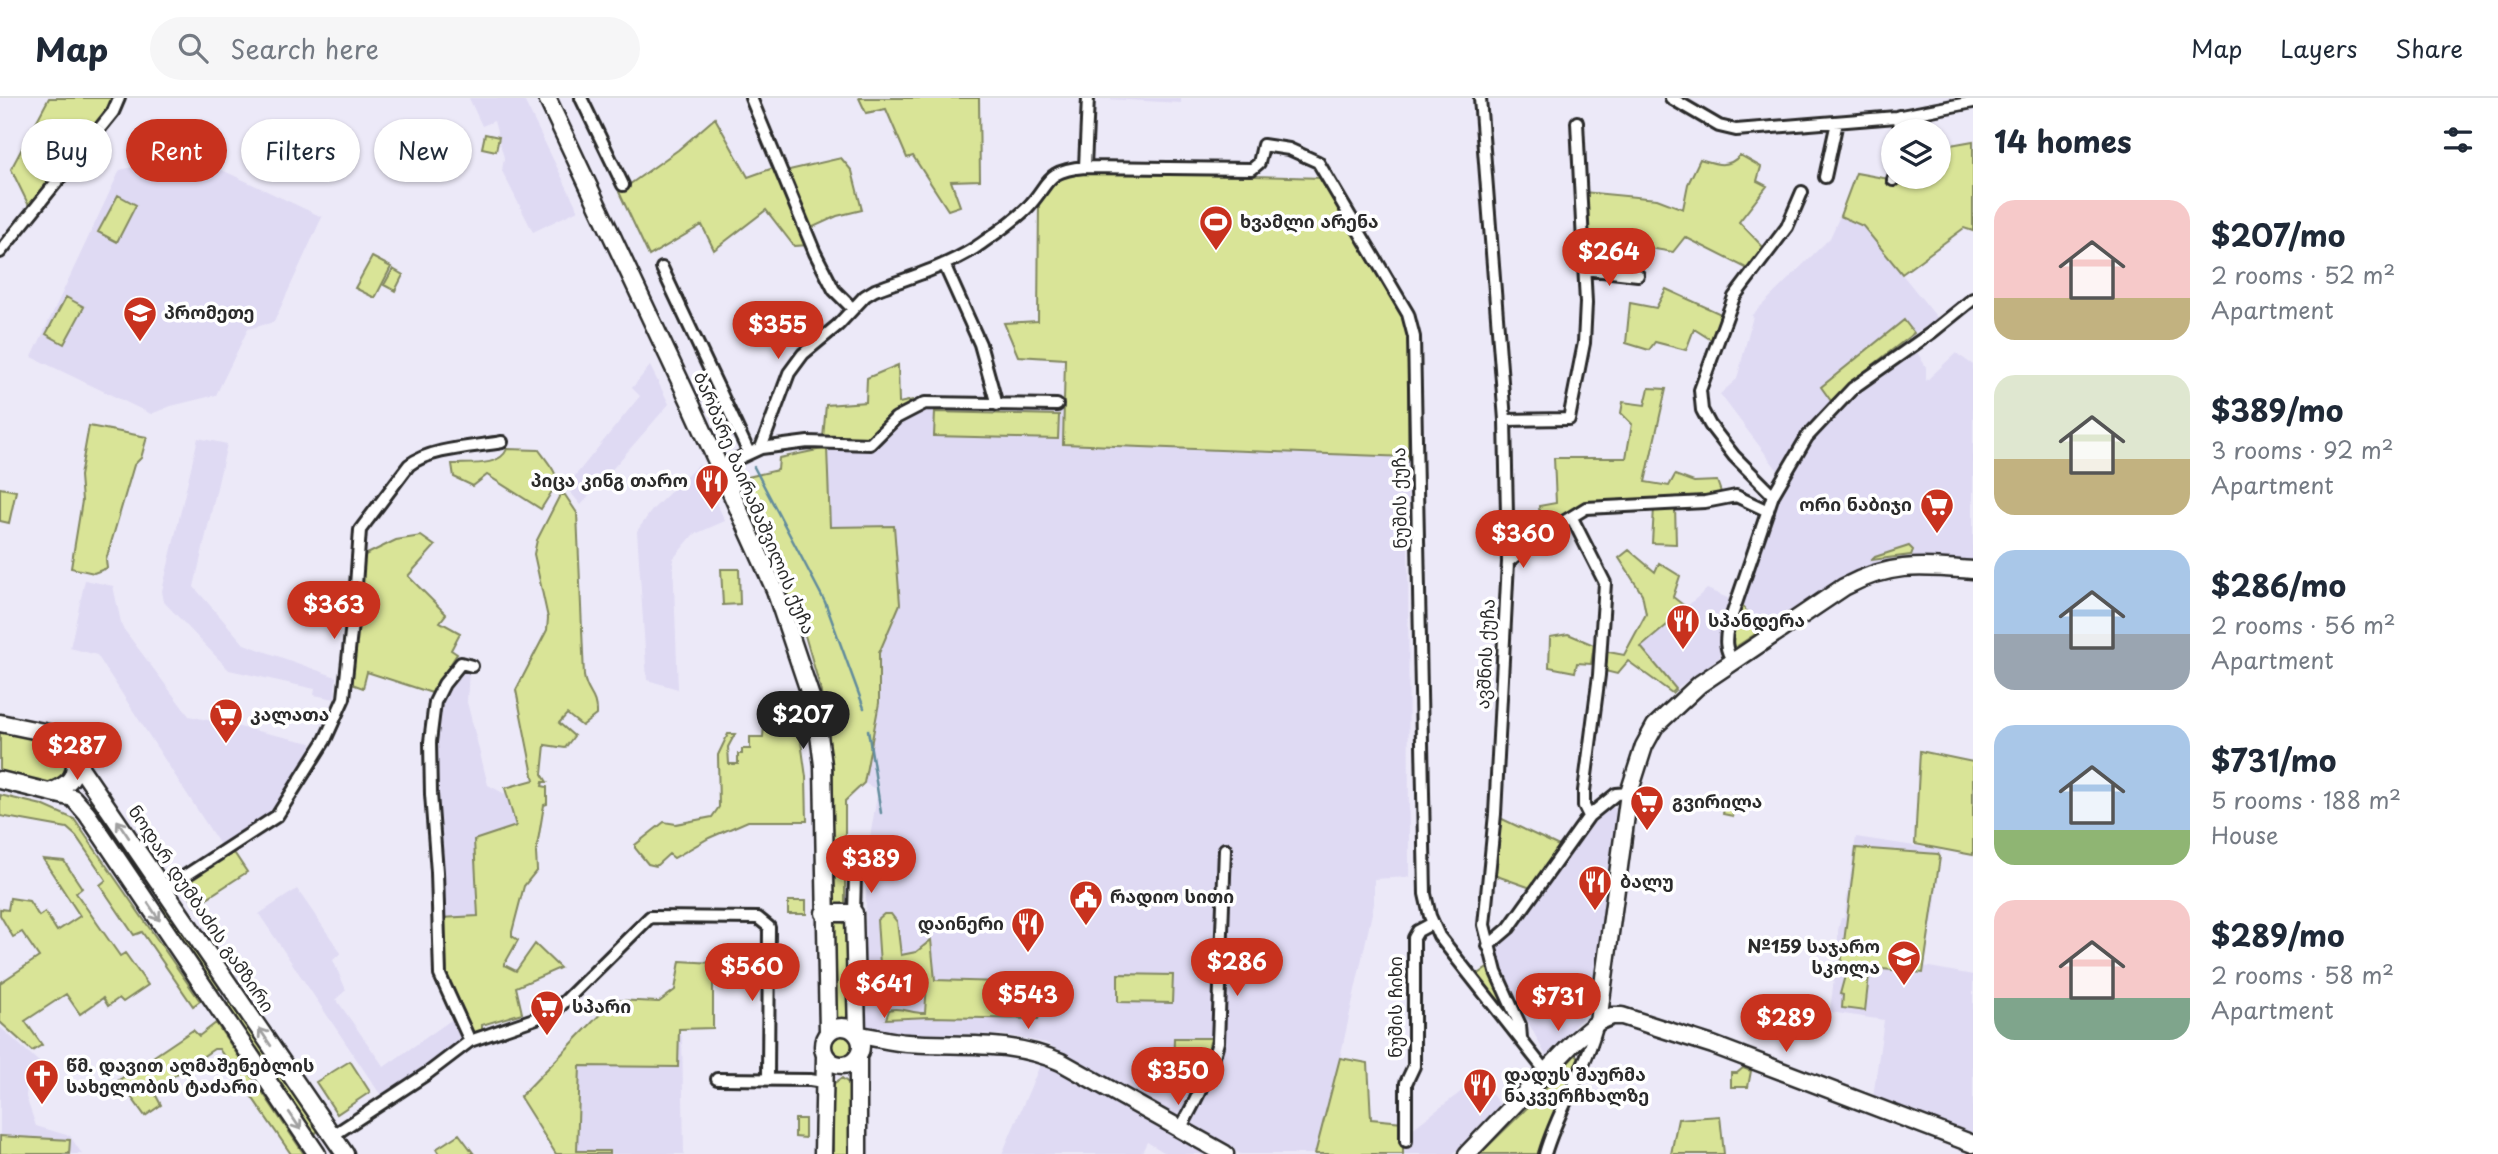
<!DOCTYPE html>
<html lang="en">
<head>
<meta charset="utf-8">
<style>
	:root { --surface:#fff; --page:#f6f6f7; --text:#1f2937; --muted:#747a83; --line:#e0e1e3; --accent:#c8321e }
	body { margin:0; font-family:"Playpen Sans","Noto Sans Georgian",sans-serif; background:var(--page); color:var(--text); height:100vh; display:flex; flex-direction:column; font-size:26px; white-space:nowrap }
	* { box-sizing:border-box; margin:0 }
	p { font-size:23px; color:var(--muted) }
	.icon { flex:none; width:38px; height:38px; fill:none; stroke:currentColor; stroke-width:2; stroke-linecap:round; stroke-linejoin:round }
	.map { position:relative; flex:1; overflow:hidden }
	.side { display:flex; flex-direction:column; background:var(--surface); width:525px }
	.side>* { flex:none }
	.banner { position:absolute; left:21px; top:21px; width:665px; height:63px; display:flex; gap:14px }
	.tools { position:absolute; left:1881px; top:21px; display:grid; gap:14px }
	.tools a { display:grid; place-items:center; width:70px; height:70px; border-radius:50%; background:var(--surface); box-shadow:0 2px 5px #0004; font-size:35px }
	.price { position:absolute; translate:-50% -60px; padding:0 16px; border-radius:24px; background:var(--accent); color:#fff; font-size:23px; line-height:46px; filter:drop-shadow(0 2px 4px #0008) }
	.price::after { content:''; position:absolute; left:50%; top:42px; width:21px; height:16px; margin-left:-10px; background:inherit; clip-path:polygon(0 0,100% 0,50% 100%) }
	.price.on { background:#222; color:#fff }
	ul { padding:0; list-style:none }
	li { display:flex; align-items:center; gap:21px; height:175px; padding:0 21px }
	li span { display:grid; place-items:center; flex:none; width:196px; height:140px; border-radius:21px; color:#555 }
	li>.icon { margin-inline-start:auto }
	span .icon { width:84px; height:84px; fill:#fffc; stroke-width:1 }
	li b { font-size:30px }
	h2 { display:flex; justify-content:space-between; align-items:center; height:84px; padding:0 21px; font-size:30px }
	.pill { padding:0 24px; border-radius:32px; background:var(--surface); box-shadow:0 2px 5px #0004; font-size:24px; line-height:63px }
	.pill.on { background:var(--accent); color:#fff }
	header { display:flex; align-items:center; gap:42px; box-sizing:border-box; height:98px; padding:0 35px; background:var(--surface); border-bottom:2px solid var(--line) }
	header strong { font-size:33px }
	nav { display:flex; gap:38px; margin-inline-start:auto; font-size:24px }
	.search { width:490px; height:63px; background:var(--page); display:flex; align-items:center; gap:18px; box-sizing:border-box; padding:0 24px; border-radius:38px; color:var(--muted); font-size:26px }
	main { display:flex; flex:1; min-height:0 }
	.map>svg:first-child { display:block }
	.built { fill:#dfdaf3 }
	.green { fill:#d9e497; stroke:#828861; stroke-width:2 }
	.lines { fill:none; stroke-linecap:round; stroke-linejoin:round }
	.stream { stroke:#628c9c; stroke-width:2.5 }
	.street-casing { stroke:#2b2b2b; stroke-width:16 }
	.secondary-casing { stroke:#2b2b2b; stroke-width:21 }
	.street { stroke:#fff; stroke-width:10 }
	.secondary { stroke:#fff; stroke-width:16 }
	.oneway { stroke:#a0a0a0 }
	.labels { text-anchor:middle; stroke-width:7; stroke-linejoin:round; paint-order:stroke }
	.poi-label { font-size:18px; font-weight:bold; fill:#2b2b2b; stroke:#fff; text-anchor:start }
	.street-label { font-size:18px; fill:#2b2b2b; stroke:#fff }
</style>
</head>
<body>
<header>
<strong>Map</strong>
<div class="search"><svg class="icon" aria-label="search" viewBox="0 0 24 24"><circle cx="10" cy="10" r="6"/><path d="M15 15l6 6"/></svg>Search here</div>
<nav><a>Map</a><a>Layers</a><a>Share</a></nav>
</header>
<main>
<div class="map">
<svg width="1973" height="1056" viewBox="0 0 1973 1056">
	<rect width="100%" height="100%" fill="#ece9f8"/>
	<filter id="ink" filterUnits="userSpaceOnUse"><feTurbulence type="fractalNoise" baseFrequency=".0143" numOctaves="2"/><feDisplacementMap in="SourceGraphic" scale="14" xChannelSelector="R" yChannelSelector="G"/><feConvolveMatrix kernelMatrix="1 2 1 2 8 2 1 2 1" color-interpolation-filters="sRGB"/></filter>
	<g filter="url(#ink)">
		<path class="built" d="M469 0H523L578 112 533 134 502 73 504 60 494 23 482 28Z
			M1090 0H1181V5Z
			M188 56 322 119 274 224 248 231 216 297 171 308 151 316 32 259 120 72Z
			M1840 118 1863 128 1939 222 1914 235 1904 222 1821 290 1831 303 1799 340 1779 374 1720 296 1737 281 1753 218H1751L1830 140Z
			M1914 249 1926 269V283L1956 255 1973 267V464L1924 459 1870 468 1761 535 1742 507 1780 400 1797 366 1815 339 1844 307 1867 283Z
			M650 268 669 306 581 407 566 389 640 298 632 290Z
			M921 309 1065 312 1064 346 1408 359 1409 779 1374 781V806L1340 960 1315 1056H1240L1046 945 1005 937 863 934 867 757 878 692 864 685 879 605V555L900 506 894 428 830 429 827 350H874L899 322Z
			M198 340 227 346 194 489 244 546 336 579 335 601 314 597 315 591 229 572 164 504 162 493Z
			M699 366 725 423 693 437 673 461 678 591 647 582 637 433 652 412Z
			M85 482 113 488 122 529 189 618 311 645V653L275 714 222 750 97 557 70 550Z
			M1707 491 1732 502 1719 545 1720 559 1676 591 1641 548Z
			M460 571 469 573 467 604 488 687 507 697 516 728 474 742 478 818 441 820 432 646 436 609Z
			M1604 710H1616L1594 893 1582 920 1546 958 1497 865 1495 851 1504 840 1510 839 1582 732Z
			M1856 739 1941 752 1935 809 1924 868 1973 877V1038L1873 999 1884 922 1830 914 1837 854 1834 853V849H1838V832L1841 820H1844Z
			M297 791 341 855 333 862 346 892 336 901 384 969 454 920 464 945 382 999 259 816Z
			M0 929 48 972 28 973 26 999 36 1028 70 1038 82 1056H0Z
			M589 937H682L684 1056H566L528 996Z
			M1041 965 1154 1026 1205 1056H1167L1147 1044 1141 1056H1002Z
			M1479 980 1501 1008 1453 1056H1403V1038Z"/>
		<path class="green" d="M49 0H115L109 14 30 110 11 71Z
			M859 0H979L980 82 951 83 960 108 948 112 913 58 907 60 886 11 866 15Z
			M715 20 748 79 776 69 809 147 794 148 766 112 714 152 702 127 649 158 619 94 678 52Z
			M485 36 499 39 496 53 482 50Z
			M1973 43V133L1964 130 1902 176 1863 128 1840 118 1856 75 1889 81 1939 79V49Z
			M1740 57 1761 69 1757 83 1767 88 1739 124 1766 152 1750 172 1685 139 1673 154 1587 140 1584 94 1657 101 1683 111 1688 86 1700 61C1716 66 1728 71 1740 57Z
			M841 60 852 73 862 112 837 118 809 131 785 73Z
			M1067 73 1323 80 1408 226V359L1063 346 1065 261 1018 258 1004 225 1038 223 1039 102 1051 85Z
			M118 97 136 107 117 144 98 134Z
			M372 159 391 169 375 200 355 190Z
			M393 171 403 177 395 193 384 187Z
			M1666 191 1721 216 1713 243 1694 231 1686 252 1655 244 1649 252 1626 245 1630 205 1656 210Z
			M66 199 84 209 64 246 46 236Z
			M1904 222 1914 235 1851 284 1831 303 1821 289Z
			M898 267 899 305 913 302 869 340H823L826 307 866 304 867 280Z
			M1649 290 1666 291 1645 384 1669 388 1675 377 1694 384 1717 383 1722 397 1703 401 1587 406 1541 433 1539 408 1556 405 1554 360H1626L1632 326 1621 315 1623 304 1645 307Z
			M935 314 1059 317 1058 341 934 338Z
			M89 328 147 339 141 360 134 367 106 462 107 470 94 475 71 470 82 403 80 378Z
			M827 350 830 429 894 428 900 506 879 555V605L864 685 845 703V804L838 808 832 804 833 670 820 589 802 527 735 382 778 372 779 360Z
			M507 351 539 352C562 383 561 379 541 411L487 377 473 388 454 379 452 366C470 365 500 369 507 351Z
			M0 390 16 393 9 425 0 423Z
			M560 397H565L577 415 584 578C587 597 597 596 596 617L582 628 567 616 559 625 574 638 565 650 545 647 542 676 547 684H543L542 688 547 689V706L544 707 536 755 537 772 524 788 512 834V838L518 842 504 867 516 873 535 846 560 870 516 889 522 915 482 927V932L471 934 444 877 441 820 478 818 474 742 516 728 505 690 534 682 516 592 547 532 548 520 534 456 537 442Z
			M1675 408 1676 446 1652 445 1654 410Z
			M421 438 435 448 408 478 446 516 440 524 460 535 451 552 457 556 432 595 367 574 363 590 352 586 363 458 396 442Z
			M1909 448 1913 452 1911 457 1872 462 1875 459Z
			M1629 452 1655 474 1659 465 1680 478 1673 499 1687 510 1641 549 1676 591 1672 595 1628 563 1617 576 1601 572 1603 553 1624 557 1646 516 1642 496 1619 460Z
			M721 471H739L740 506 723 507Z
			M1742 507 1760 533 1734 550C1728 537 1738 520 1742 507Z
			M1568 536 1594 547 1591 566 1577 565 1575 574 1549 569 1550 539Z
			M798 622 806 679 807 723H748L709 740 674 760 669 756 656 768 648 766 635 750V747L664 724 676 726 712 719 719 709 718 657 728 636H735L728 649 729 666H738V656H742V651H750V639H763L764 628Z
			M0 632 48 641 72 671 59 687 0 677Z
			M1920 653 1973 664V757L1915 746Z
			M0 697 42 707 74 721 200 903 193 908 142 834 134 837 100 787 106 782 76 738 67 730 0 718Z
			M1734 697 1742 702 1736 708 1733 718 1723 716 1725 706Z
			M94 701 146 774 140 780 88 708 89 703Z
			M1498 719 1561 749 1531 790 1494 777Z
			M1856 750 1938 756 1940 759 1923 875 1841 867Z
			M233 753 247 774 196 807 182 786Z
			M43 761 64 763 82 790 76 795 120 858 125 855 148 887 123 904 119 900 108 908 103 900 80 916 66 896 25 923 42 947 32 953 0 924V885L39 859 22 834 13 839 0 817V811L8 812 10 800 29 803 39 818 45 814 57 833 80 818Z
			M788 803H806V816H788Z
			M163 804 222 888 221 891H215L160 809Z
			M884 816H891L897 824 901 857 916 854 931 842 935 882 1037 885 1040 917 1038 921 929 919 886 921 889 912C900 908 913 916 925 915L927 885 914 882 899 889 881 881 877 822Z
			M833 824 847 825V921L838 924 833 921Z
			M680 863 713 865V930L679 931 678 969 580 968 577 1053H609V1056H556L520 999 614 902 659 904 675 892Z
			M1489 869 1515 923 1477 877Z
			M1846 874 1869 877 1865 913 1842 910 1843 897 1840 896Z
			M1118 876 1173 877 1172 905 1118 904Z
			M230 903 233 904 319 1031 316 1035 313 1034 227 908Z
			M216 925 304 1056H291L219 951H214L153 992 161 1007 145 1018 119 982 193 932 199 938Z
			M831 948a11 11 0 1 1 22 0a11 11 0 1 1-22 0Z
			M1174 940H1211L1202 976 1190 972 1189 975H1173Z
			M1575 957 1579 959 1555 1011 1540 1056H1480L1531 1006Z
			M1340 960 1368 965 1371 1021 1403 1024V1056H1315Z
			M350 963 370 994 337 1016 316 984Z
			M1743 970 1751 973 1748 989H1731V975H1737Z
			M842 980 851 987 850 1056H833V986Z
			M1720 1018 1724 1056H1671L1678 1021Z
			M795 1021H805V1040L795 1039Z
			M459 1036 474 1056H439L436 1051Z
			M0 1038 70 1042 69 1056H0Z"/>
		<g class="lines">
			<path class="stream" d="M754 369 825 504 864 610
				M868 632 881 715"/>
			<g class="street-casing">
				<path id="street" d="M581 0 623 87
					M751 0 815 155 834 192 852 210
					M1480 0 1505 322 1508 464 1495 716 1484 827 1496 874 1520 927 1521 940
					M1671 0 1719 28 1736 32 1896 19 1973 4
					M1899 18 1900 33
					M1085 69 1088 0
					M1825 79 1837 24
					M1893 82 1894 79
					M0 154 113 14 119 0
					M944 166 980 246 997 307
					M662 170 749 355
					M1584 171 1638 177
					M1505 322 1569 321 1584 245 1586 205 1577 24
					M761 350 789 275 803 256 838 227 865 198 875 192C908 180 945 169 975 150 992 138 1012 125 1027 110 1051 85 1043 73 1085 69L1252 71 1259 65 1263 47 1289 51 1318 64 1408 216 1414 239 1425 796 1430 818 1439 838 1547 975
					M720 369 761 350 808 344 870 346 896 320 925 305 1057 307
					M1773 397 1734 358 1710 327 1702 312 1700 292 1734 199 1787 129 1802 94
					M1572 420 1605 485 1599 577 1584 693V708L1589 718
					M1508 464 1537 440 1586 410 1705 404 1736 398 1768 413
					M1733 563C1725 552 1725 542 1728 529L1773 397 1807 339 1853 290 1931 235 1973 201
					M472 568 461 565 444 586 435 604 430 644 431 696 437 774 440 877 470 943 554 914 650 819 758 820 769 829 768 981
					M165 791 277 718 325 642 344 600 356 487 360 432 409 367C431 350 474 349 502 344
					M854 815 855 779
					M1488 848 1509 830 1589 718 1616 696 1629 695
					M717 981 810 982 823 984
					M1180 1031C1196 1003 1210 975 1218 944L1225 751
					M332 1038 428 975 470 943
					M1406 1043V985L1414 968V840L1418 833 1433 825
					M1545 1056C1558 1010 1587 970 1598 924"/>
			</g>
			<g class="secondary-casing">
				<path id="secondary" d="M547 0 690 304 775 492 816 614 823 667 828 934
					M0 625 53 636 75 662 345 1056
					M0 682 73 700 87 716 317 1056
					M52 693C68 687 76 680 75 662
					M824 815H854L857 935
					M1598 924 1629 695 1644 648 1655 628 1700 586 1844 489C1891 464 1921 468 1973 472
					M823 948a19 19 0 1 1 38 0a19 19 0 1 1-38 0Z
					M859 937C875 939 891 944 907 945 962 949 1008 941 1061 964L1225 1056
					M823 1056 825 958
					M858 1056V959
					M1467 1056 1575 943 1598 924 1612 918H1622L1713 947 1973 1046"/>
			</g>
			<use href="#street" class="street"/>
			<use href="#secondary" class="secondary"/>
		</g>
		<defs><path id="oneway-shaft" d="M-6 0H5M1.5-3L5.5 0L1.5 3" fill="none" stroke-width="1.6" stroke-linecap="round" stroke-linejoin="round" transform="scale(1.75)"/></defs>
		<g class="oneway">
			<use href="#oneway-shaft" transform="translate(123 731) rotate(-124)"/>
			<use href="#oneway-shaft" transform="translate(154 814) rotate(56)"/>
			<use href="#oneway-shaft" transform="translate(265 939) rotate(-124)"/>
			<use href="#oneway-shaft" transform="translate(295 1023) rotate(56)"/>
		</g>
	</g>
	<defs>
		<g id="stadium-pin" transform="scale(1.75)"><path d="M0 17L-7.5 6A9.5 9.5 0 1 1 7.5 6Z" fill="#c8321e" stroke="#fff"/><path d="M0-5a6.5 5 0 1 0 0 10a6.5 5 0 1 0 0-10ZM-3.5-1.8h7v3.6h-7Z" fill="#fff"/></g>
		<g id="school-pin" transform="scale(1.75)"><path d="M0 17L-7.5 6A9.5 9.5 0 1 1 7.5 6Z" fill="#c8321e" stroke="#fff"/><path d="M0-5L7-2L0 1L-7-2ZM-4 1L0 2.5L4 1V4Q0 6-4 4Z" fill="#fff"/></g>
		<g id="restaurant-pin" transform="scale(1.75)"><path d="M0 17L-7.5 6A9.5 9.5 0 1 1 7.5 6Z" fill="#c8321e" stroke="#fff"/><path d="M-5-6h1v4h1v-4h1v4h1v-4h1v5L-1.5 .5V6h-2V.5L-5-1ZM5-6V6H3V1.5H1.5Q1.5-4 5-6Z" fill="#fff"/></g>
		<g id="supermarket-pin" transform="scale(1.75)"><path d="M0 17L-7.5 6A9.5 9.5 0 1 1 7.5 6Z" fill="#c8321e" stroke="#fff"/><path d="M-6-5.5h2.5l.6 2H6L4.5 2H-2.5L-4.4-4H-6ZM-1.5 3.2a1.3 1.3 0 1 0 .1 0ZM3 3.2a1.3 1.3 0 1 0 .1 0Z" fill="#fff"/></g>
		<g id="civic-pin" transform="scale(1.75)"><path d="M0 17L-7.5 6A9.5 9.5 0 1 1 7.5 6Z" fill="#c8321e" stroke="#fff"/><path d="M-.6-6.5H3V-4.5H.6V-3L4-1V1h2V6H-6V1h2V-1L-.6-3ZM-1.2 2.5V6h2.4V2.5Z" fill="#fff"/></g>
		<g id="church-pin" transform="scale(1.75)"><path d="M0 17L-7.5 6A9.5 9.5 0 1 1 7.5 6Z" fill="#c8321e" stroke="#fff"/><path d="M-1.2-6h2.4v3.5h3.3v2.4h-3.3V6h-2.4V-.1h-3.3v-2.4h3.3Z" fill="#fff"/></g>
	</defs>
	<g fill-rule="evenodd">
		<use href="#stadium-pin" x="1216" y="124"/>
		<use href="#school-pin" x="140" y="215"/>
		<use href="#restaurant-pin" x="712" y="383"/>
		<use href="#supermarket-pin" x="1937" y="407"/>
		<use href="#restaurant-pin" x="1683" y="523"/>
		<use href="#supermarket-pin" x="226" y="617"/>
		<use href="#supermarket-pin" x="1647" y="704"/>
		<use href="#restaurant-pin" x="1595" y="784"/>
		<use href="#civic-pin" x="1086" y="799"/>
		<use href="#restaurant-pin" x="1028" y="826"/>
		<use href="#school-pin" x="1904" y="859"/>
		<use href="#supermarket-pin" x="547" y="909"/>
		<use href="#church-pin" x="42" y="978"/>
		<use href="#restaurant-pin" x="1480" y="987"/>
	</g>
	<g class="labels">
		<g class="poi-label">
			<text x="1240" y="130">ხვამლი არენა</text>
			<text x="164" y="221">პრომეთე</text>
			<text x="688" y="389" text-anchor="end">პიცა კინგ თარო</text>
			<text x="1912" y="413" text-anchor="end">ორი ნაბიჯი</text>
			<text x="1708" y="529">სპანდერა</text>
			<text x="250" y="623">კალათა</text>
			<text x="1672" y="710">გვირილა</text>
			<text x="1620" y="790">ბალუ</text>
			<text x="1110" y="805">რადიო სითი</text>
			<text x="1004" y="832" text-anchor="end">დაინერი</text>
			<text x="1880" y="855" text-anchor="end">№159 საჯარო<tspan x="1880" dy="21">სკოლა</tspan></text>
			<text x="572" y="915">სპარი</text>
			<text x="66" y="974">წმ. დავით აღმაშენებლის<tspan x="66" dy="21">სახელობის ტაძარი</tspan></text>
			<text x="1504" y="983">დადუს შაურმა<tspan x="1504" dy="21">ნაკვერჩხალზე</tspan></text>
		</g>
		<g class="street-label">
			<text transform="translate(1400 400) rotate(-91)" y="6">ნუშის ქუჩა</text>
			<text transform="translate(754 405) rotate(67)" y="6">ბარბარე ბაირამაშვილის ქუჩა</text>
			<text transform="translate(1486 556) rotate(-87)" y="6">ავშნის ქუჩა</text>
			<text transform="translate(201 811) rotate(56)" y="6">ნოდარ დუმბაძის გამზირი</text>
			<text transform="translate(1396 909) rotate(-90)" y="6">ნუშის ჩიხი</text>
		</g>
	</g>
</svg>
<div class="tools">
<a><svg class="icon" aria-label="layers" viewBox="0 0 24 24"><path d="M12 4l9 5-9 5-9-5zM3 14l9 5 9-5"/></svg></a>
</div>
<b class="price" style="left:1609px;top:190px">$264</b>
<b class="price" style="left:778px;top:263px">$355</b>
<b class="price" style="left:1523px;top:472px">$360</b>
<b class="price" style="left:334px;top:543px">$363</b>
<b class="price on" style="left:803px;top:653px">$207</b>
<b class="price" style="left:77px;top:684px">$287</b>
<b class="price" style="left:871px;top:797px">$389</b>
<b class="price" style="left:1237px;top:900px">$286</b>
<b class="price" style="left:752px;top:905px">$560</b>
<b class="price" style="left:884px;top:922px">$641</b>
<b class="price" style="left:1028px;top:933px">$543</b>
<b class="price" style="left:1558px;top:935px">$731</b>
<b class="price" style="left:1786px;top:956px">$289</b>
<b class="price" style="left:1178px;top:1009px">$350</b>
<div class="banner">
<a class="pill">Buy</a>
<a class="pill on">Rent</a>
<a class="pill">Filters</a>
<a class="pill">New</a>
</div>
</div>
<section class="side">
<h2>14 homes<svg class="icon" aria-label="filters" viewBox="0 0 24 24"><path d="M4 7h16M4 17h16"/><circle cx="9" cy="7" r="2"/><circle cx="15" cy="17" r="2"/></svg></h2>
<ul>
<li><span style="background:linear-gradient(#f6c9c9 70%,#c2b280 0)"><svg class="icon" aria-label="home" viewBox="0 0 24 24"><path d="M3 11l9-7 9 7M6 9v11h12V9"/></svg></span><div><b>$207/mo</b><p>2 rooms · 52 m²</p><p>Apartment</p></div></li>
<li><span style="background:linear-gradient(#dfe7d0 60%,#c2b280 0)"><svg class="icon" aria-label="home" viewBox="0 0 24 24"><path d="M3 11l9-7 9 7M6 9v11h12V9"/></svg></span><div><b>$389/mo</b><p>3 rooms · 92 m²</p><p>Apartment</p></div></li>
<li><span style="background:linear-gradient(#a9c7e8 60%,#9aa5b1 0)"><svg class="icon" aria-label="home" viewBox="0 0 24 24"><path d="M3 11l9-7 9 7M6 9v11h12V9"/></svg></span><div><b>$286/mo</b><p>2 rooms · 56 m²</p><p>Apartment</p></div></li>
<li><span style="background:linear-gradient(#a9c7e8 75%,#8fb573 0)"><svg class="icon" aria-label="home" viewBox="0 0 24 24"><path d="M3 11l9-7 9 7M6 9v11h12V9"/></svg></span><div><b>$731/mo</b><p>5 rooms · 188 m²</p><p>House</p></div></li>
<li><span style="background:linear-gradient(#f6c9c9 70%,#7fa58c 0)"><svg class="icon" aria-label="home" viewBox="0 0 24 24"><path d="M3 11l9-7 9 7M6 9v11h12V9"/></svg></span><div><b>$289/mo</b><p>2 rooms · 58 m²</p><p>Apartment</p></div></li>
</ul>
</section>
</main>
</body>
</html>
